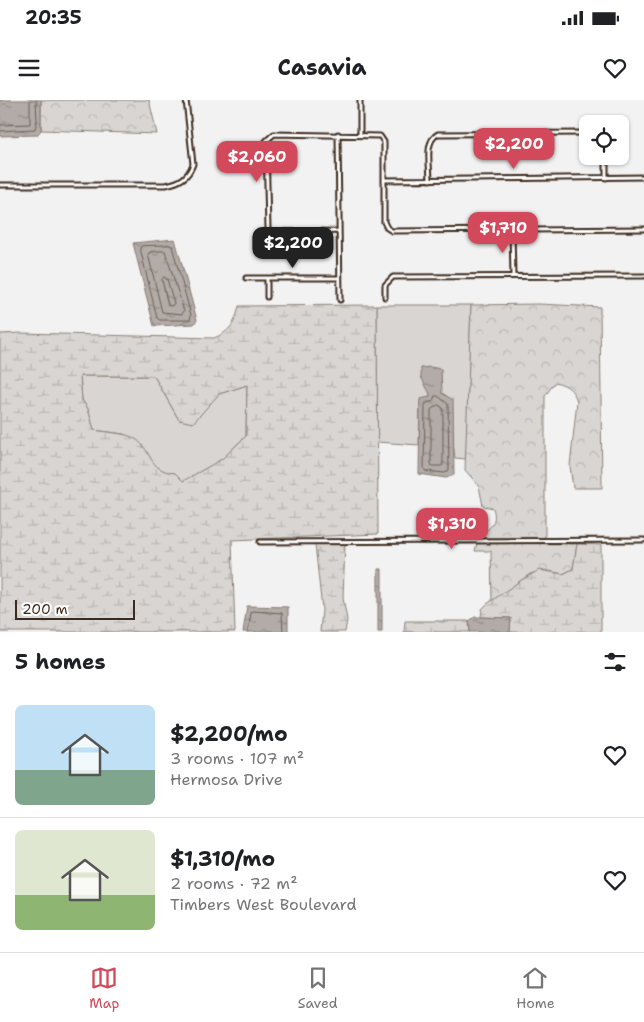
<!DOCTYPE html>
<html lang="en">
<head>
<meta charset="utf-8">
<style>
	:root { --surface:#fff; --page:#f6f6f6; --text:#202124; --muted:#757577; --line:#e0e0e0; --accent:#d1495b }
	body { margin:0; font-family:"Shantell Sans",sans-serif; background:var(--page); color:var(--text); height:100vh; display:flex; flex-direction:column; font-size:19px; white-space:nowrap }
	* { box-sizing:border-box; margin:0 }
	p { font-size:16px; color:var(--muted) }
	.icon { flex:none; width:28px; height:28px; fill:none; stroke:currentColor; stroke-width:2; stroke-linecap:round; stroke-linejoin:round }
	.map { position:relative; height:532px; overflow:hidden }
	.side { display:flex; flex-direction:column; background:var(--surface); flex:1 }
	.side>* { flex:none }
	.buttons { position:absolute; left:579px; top:15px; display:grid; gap:10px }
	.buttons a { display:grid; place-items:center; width:50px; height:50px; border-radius:8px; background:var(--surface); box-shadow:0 1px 4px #0004; font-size:25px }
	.scale { position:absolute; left:15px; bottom:12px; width:120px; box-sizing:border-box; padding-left:5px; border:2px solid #3b2a1e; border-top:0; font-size:14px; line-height:18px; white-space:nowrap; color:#3b2a1e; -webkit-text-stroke:4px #fff; paint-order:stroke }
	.price { position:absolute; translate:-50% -42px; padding:0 11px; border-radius:10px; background:var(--accent); color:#fff; font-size:16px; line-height:32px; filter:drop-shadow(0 1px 2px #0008) }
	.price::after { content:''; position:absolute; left:50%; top:30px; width:15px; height:11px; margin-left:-8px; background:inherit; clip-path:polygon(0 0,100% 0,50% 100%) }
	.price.selected { background:#222; color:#fff }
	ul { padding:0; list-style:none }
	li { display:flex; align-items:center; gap:15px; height:125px; padding:0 15px }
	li+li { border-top:1px solid var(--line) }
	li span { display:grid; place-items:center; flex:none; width:140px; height:100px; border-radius:8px; color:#555 }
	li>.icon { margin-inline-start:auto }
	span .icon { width:60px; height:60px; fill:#fffc; stroke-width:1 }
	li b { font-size:21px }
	h2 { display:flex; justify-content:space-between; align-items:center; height:60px; padding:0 15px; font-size:21px }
	.status { display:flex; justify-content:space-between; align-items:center; height:35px; padding:0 25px; background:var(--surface); direction:ltr }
	.status svg { height:14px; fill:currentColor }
	header { display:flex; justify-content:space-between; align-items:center; height:65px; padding:0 15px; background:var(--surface); font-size:22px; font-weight:700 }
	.tabs { display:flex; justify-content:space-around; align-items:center; height:70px; border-top:1px solid var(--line); background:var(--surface); font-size:14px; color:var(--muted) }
	.tabs a { display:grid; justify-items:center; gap:2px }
	.tabs .selected { color:var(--accent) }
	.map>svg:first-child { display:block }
	.grass { fill:#d8d5d2; stroke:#8a8078 }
	.forest { fill:url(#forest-crowns); stroke:#8a8078 }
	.wetland { fill:url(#wetland-marsh); stroke:#8a8078; fill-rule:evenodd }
	.water { fill:url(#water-ripples); stroke:#827770 }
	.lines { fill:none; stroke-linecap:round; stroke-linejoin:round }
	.shore { stroke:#6b5e55; stroke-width:1 }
	.minor-casing { stroke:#3b2a1e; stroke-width:7 }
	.minor { stroke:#fff; stroke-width:3 }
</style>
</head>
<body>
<div class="status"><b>20:35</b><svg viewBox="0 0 49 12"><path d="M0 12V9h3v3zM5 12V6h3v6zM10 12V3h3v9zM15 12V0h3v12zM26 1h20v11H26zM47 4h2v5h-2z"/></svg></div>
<header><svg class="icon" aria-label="menu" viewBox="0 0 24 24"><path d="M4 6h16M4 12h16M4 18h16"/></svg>Casavia<svg class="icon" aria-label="heart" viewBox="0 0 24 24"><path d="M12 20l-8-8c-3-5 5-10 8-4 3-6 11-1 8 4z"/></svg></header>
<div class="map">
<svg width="644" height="532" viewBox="0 0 644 532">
	<defs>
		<pattern id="forest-crowns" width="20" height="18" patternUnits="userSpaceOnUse" patternTransform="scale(1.25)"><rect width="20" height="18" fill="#d8d5d2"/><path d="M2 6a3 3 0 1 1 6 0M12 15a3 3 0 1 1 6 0" fill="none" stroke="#bab7b4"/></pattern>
		<pattern id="wetland-marsh" width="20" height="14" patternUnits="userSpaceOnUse" patternTransform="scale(1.25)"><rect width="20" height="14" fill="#d8d5d2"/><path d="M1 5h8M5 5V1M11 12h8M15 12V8" fill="none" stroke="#bab7b4"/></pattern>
		<pattern id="water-ripples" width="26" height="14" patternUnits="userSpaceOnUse" patternTransform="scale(1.25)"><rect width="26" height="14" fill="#b2aba7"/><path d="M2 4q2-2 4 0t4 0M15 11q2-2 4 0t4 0" fill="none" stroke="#928b87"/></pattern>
	</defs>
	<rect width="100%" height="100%" fill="#f3f2f2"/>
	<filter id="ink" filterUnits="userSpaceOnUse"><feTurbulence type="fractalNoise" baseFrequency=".02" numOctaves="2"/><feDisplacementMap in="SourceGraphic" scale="10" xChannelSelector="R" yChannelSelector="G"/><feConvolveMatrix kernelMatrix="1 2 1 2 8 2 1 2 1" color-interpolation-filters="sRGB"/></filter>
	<g filter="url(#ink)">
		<path class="grass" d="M377 205H471L466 359 455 358 447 297 442 293 430 267 421 269 430 294V297L420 300 419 345 377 342Z
			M80 276H154L179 320 219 294 247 285 246 336 222 359 183 382 175 373 165 372 155 366 146 351 124 334 94 330 88 309 82 300Z"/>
		<path class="forest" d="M41 0H149L157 34 41 30Z
			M539 204 600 207 602 388H573L570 366 577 301C573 289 567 285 555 282L545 296V438H479C489 427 498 424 493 408L483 406 479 386 465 370 471 205Z
			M477 443 577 444 573 469 563 474 544 470 530 474 492 501 491 451H475Z"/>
		<path class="wetland" d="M377 205 378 434 232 440 235 532H0V234L21 233 214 238C231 231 235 223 239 206ZM80 276H154L179 320 193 323 219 294 247 285 246 336 222 359 183 381 175 373C146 371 153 347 132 337 124 333 104 332 94 330L88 309 82 300Z
			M315 444H345L343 498 347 520 345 532H320L322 510Z
			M577 444 601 445V532H510L511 518 481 517 482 509 487 504 520 481 539 470 563 474 573 469Z
			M405 521H469L470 532H404Z"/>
		<path class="water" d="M0 0H41V30L37 35 0 36Z
			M175 139 197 220 194 224 154 226 133 143Z
			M430 267 441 269 442 293 453 300 454 375 446 378 419 374 420 299 430 297V294L421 277V268Z
			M378 469H382V532H378Z
			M247 506 288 507V532H243Z
			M475 517 511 518 510 532H470L469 521Z"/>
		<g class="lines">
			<path class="shore" d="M0 25 30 24V0
				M0 31 35 29 37 21 36 0
				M169 145 172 146 191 215 190 220H160L157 218 140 148 142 146Z
				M165 151 184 211 182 214 162 212 148 154 150 152Z
				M164 177 167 179 174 203 172 206 168 205 162 180Z
				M435 296H438L448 304 449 370 445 373 426 371 424 369 425 304 433 301Z
				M438 305 442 307 443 312V365L441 366H432L431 363V310Z
				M248 532 251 513 253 511 282 513 283 532"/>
			<g class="minor-casing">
				<path id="minor" d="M360 0V34
					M338 34 340 200
					M606 56V78
					M384 80 644 77
					M430 80C430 65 424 41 438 34L588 33
					M0 85H166C180 82 188 78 193 64L186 0
					M339 131 272 132 268 129 266 41 274 34 380 36 384 42V122L387 128 392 131 644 129
					M512 131 513 176
					M246 178H339
					M267 178V197
					M385 197V185L393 177 644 176
					M260 442 644 440"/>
			</g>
			<use href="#minor" class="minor"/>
		</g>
	</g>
</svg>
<div class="buttons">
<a><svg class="icon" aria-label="locate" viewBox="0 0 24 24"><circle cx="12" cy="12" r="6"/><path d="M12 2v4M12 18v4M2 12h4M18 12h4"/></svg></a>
</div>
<div class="scale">200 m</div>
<b class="price" style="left:514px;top:70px">$2,200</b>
<b class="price" style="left:257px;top:83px">$2,060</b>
<b class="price" style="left:503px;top:154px">$1,710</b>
<b class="price selected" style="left:293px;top:169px">$2,200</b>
<b class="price" style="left:452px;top:450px">$1,310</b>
</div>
<section class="side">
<h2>5 homes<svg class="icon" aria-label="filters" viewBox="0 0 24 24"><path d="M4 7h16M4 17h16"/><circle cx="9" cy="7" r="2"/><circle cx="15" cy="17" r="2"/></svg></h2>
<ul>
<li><span style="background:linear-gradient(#bfe0f5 65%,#7fa58c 0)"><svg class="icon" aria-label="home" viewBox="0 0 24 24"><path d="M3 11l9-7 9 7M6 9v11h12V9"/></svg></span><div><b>$2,200/mo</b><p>3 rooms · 107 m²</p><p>Hermosa Drive</p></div><svg class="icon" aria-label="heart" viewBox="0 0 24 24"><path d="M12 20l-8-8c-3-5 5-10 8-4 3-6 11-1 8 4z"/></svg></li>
<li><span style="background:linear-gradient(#dfe7d0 65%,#8fb573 0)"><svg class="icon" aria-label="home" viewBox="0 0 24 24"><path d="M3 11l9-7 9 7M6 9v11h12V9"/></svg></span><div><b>$1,310/mo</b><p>2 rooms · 72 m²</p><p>Timbers West Boulevard</p></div><svg class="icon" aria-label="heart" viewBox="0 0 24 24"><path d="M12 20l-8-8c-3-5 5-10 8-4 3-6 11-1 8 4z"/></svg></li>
</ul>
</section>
<nav class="tabs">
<a class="selected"><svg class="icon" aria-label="map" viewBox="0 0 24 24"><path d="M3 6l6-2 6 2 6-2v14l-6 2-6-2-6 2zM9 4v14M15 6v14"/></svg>Map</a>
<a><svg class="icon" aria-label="saved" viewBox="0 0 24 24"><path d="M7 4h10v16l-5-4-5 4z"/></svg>Saved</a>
<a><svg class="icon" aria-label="home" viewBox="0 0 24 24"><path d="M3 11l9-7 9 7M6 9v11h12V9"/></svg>Home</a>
</nav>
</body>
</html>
